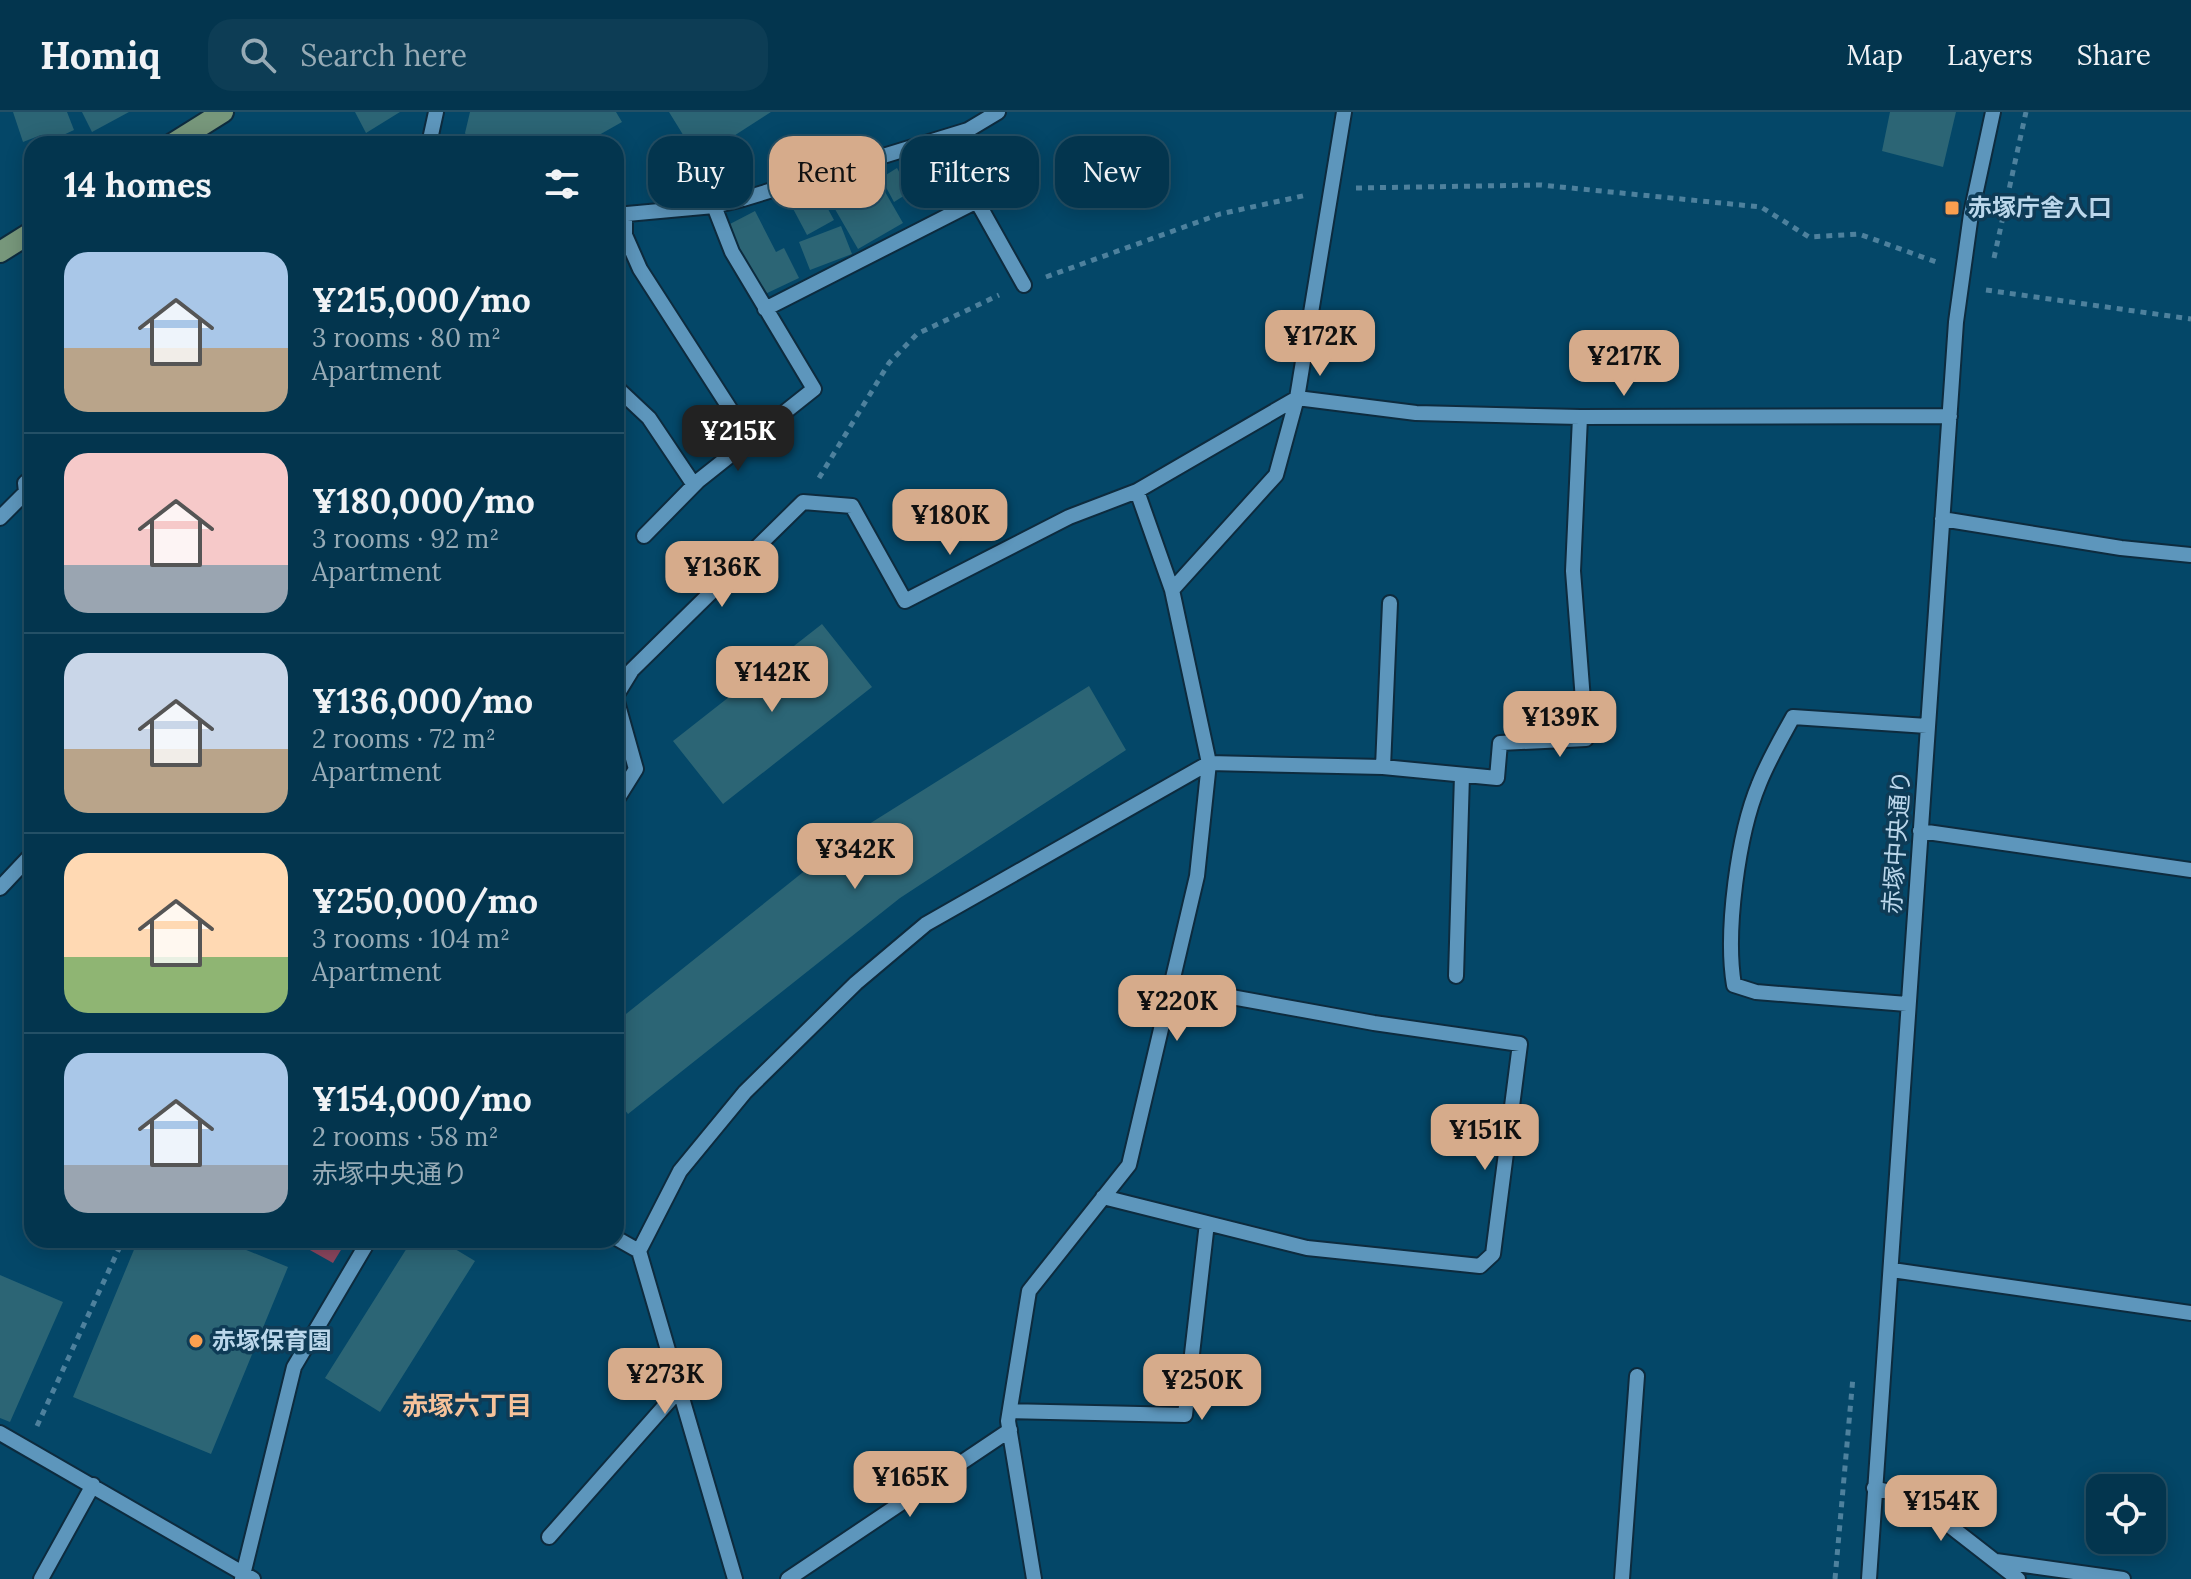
<!DOCTYPE html>
<html lang="en">
<head>
<meta charset="utf-8">
<style>
	:root { --surface:#03354e; --page:#0d3d55; --text:#f1f3f6; --muted:#97abb6; --line:#245066; --accent:#d6ab8b }
	body { margin:0; font-family:Lora,"Noto Sans JP",serif; background:var(--page); color:var(--text); height:100vh; display:flex; flex-direction:column; font-size:30px; white-space:nowrap }
	* { box-sizing:border-box; margin:0 }
	p { font-size:26px; color:var(--muted) }
	.icon { flex:none; width:44px; height:44px; fill:none; stroke:currentColor; stroke-width:2; stroke-linecap:round; stroke-linejoin:round }
	.map { position:relative; flex:1; overflow:hidden }
	.sheet { position:absolute; left:24px; top:24px; width:600px; height:1112px; display:flex; flex-direction:column; background:var(--surface); border-radius:24px; box-shadow:0 4px 20px #0003,0 0 0 2px var(--line) }
	.sheet>* { flex:none }
	.guide { position:absolute; left:648px; top:24px; width:760px; height:72px; display:flex; gap:16px }
	.fabs { position:absolute; left:2086px; top:1362px; display:grid; gap:16px }
	.fabs a { display:grid; place-items:center; width:80px; height:80px; border-radius:16px; background:var(--surface); box-shadow:0 4px 20px #0003,0 0 0 2px var(--line); font-size:40px }
	.price { position:absolute; translate:-50% -68px; padding:0 18px; border-radius:16px; background:var(--accent); color:#111; font-size:26px; line-height:52px; filter:drop-shadow(0 2px 4px #0008) }
	.price::after { content:''; position:absolute; left:50%; top:48px; width:24px; height:18px; margin-left:-12px; background:inherit; clip-path:polygon(0 0,100% 0,50% 100%) }
	.price.active { background:#222; color:#fff }
	ul { padding:0; list-style:none }
	li { display:flex; align-items:center; gap:24px; height:200px; padding:0 40px }
	li+li { border-top:2px solid var(--line) }
	li span { display:grid; place-items:center; flex:none; width:224px; height:160px; border-radius:24px; color:#555 }
	li>.icon { margin-inline-start:auto }
	span .icon { width:96px; height:96px; fill:#fffc; stroke-width:1 }
	li b { font-size:34px }
	h2 { display:flex; justify-content:space-between; align-items:center; height:96px; padding:0 40px; font-size:34px }
	.pill { padding:0 28px; border-radius:24px; background:var(--surface); box-shadow:0 4px 20px #0003,0 0 0 2px var(--line); font-size:28px; line-height:72px }
	.pill.active { background:var(--accent); color:#111 }
	header { display:flex; align-items:center; gap:48px; box-sizing:border-box; height:112px; padding:0 40px; background:var(--surface); border-bottom:2px solid var(--line) }
	header strong { font-size:38px }
	nav { display:flex; gap:44px; margin-inline-start:auto; font-size:28px }
	.search { width:560px; height:72px; background:var(--page); display:flex; align-items:center; gap:20px; box-sizing:border-box; padding:0 28px; border-radius:24px; color:var(--muted); font-size:30px }
	.map>svg:first-child { display:block }
	.green { fill:#8a465e }
	.building { fill:#2c6575 }
	.lines { fill:none; stroke-linecap:round; stroke-linejoin:round }
	.minor-casing { stroke:#0d2b3e; stroke-width:18 }
	.major-casing { stroke:#0d2b3e; stroke-width:24 }
	.path { stroke:#4e819d; stroke-width:5; stroke-dasharray:6 6; stroke-linecap:butt }
	.minor { stroke:#5d96bc; stroke-width:14 }
	.major { stroke:#77977b; stroke-width:20 }
	.poi-dot { fill:#fa9f4f; stroke:#0e3b56; stroke-width:3 }
	.labels { text-anchor:middle; stroke-width:7; stroke-linejoin:round; paint-order:stroke }
	.poi-label { font-size:24px; font-weight:bold; fill:#bbd7eb; stroke:#0e3b56; text-anchor:start }
	.street-label { font-size:24px; fill:#bbd7eb; stroke:#0e3b56 }
	.neighbourhood-label { font-size:26px; font-weight:bold; fill:#f7c29a; stroke:#0e3b56 }
</style>
</head>
<body>
<header>
<strong>Homiq</strong>
<div class="search"><svg class="icon" aria-label="search" viewBox="0 0 24 24"><circle cx="10" cy="10" r="6"/><path d="M15 15l6 6"/></svg>Search here</div>
<nav><a>Map</a><a>Layers</a><a>Share</a></nav>
</header>
<div class="map">
<svg width="2191" height="1467" viewBox="0 0 2191 1467">
	<rect width="100%" height="100%" fill="#044768"/>
	<path class="green" d="M292 1128H347L333 1151Z"/>
	<path class="building" d="M13 0H67L74 18 44 32 41 23 23 30Z
		M82 0H129L92 20Z
		M355 0H400L366 21Z
		M470 0H616L622 10 583 32H471L465 21Z
		M669 0H771L698 47Z
		M1890 0H1956L1943 55 1882 39Z
		M933 51 954 89 945 93 941 86 924 96 907 65Z
		M897 56 910 80 894 90 881 66Z
		M873 59 903 111 858 137 828 85Z
		M817 77 834 108 807 123 790 91Z
		M755 99 776 140 784 136 799 166 763 183 728 113Z
		M841 114 852 142 810 158 799 130Z
		M822 512 872 575 723 692 673 629Z
		M1089 574 1126 638 900 786 628 1002 616 987V910L842 729Z
		M138 1128H222L288 1155 211 1342 73 1285Z
		M412 1128H440L475 1149 380 1300 325 1266Z
		M0 1163 63 1190 10 1310 0 1306Z"/>
	<g class="lines">
		<g class="minor-casing">
			<path id="minor" d="M942 27 1024 173
				M429 32 436 0
				M616 103 714 94 743 87 968 18 998 0
				M625 103V123L640 157 750 328
				M765 197 977 89
				M616 275 649 306 694 373
				M0 406 26 380 25 371 32 365
				M1942 407 2121 436 2191 443
				M644 424 698 369 814 277 732 140 714 94
				M1172 478 1276 363 1297 286 1344 0
				M616 584 632 558 803 390 852 394 905 489 1069 405 1137 379 1297 286 1416 301 1580 305 1950 304
				M616 586 636 657 616 689
				M1383 655 1390 491
				M1920 719 2191 758
				M0 776 32 742
				M1456 864 1462 663
				M1907 892 1756 880 1734 873C1725 820 1738 722 1759 672 1768 649 1781 627 1793 605L1927 614
				M1103 1085 1307 1136 1480 1154 1493 1142 1520 932 1374 911 1171 874
				M616 1126 639 1139 735 1467
				M639 1139 680 1059 745 980 856 871 926 812 1209 651 1383 655 1497 666 1500 631 1586 627 1573 459 1580 305
				M1892 1158 2191 1201
				M1010 1299 1185 1303 1207 1111
				M0 1321 253 1467
				M1874 1376 1914 1386 2018 1467
				M549 1425 677 1280
				M1996 1449 2123 1467
				M41 1467 93 1373
				M242 1467 294 1255 369 1128
				M788 1467 1010 1318
				M1034 1467 1008 1309 1029 1179 1129 1053 1197 764 1209 651 1172 478 1137 379
				M1622 1467 1637 1264
				M1869 1467 1956 210 1971 102 1993 0"/>
		</g>
		<g class="major-casing">
			<path id="major" d="M172 32 223 0
				M0 140 32 120"/>
		</g>
		<path class="path" d="M1356 76 1541 73 1761 95 1809 125 1859 122 1939 151
			M1994 146 2026 0
			M1046 165 1220 102 1307 83
			M1986 178 2191 207
			M819 366 889 251 917 222 999 183
			M37 1314 123 1128
			M1835 1467 1853 1265"/>
		<use href="#minor" class="minor"/>
		<use href="#major" class="major"/>
	</g>
	<g class="poi-dot">
		<rect x="1944" y="88" width="16" height="16" rx="4"/>
		<circle cx="196" cy="1229" r="8"/>
	</g>
	<g class="labels">
		<g class="poi-label">
			<text x="1968" y="104">赤塚庁舎入口</text>
			<text x="212" y="1237">赤塚保育園</text>
		</g>
		<g class="street-label">
			<text transform="translate(1897 730) rotate(-86)" y="8">赤塚中央通り</text>
		</g>
		<g class="neighbourhood-label">
			<text x="467" y="1303">赤塚六丁目</text>
		</g>
	</g>
</svg>
<div class="fabs">
<a><svg class="icon" aria-label="locate" viewBox="0 0 24 24"><circle cx="12" cy="12" r="6"/><path d="M12 2v4M12 18v4M2 12h4M18 12h4"/></svg></a>
</div>
<b class="price" style="left:1320px;top:266px">¥172K</b>
<b class="price" style="left:1624px;top:286px">¥217K</b>
<b class="price active" style="left:738px;top:361px">¥215K</b>
<b class="price" style="left:950px;top:445px">¥180K</b>
<b class="price" style="left:722px;top:497px">¥136K</b>
<b class="price" style="left:772px;top:602px">¥142K</b>
<b class="price" style="left:1560px;top:647px">¥139K</b>
<b class="price" style="left:855px;top:779px">¥342K</b>
<b class="price" style="left:1177px;top:931px">¥220K</b>
<b class="price" style="left:1485px;top:1060px">¥151K</b>
<b class="price" style="left:665px;top:1304px">¥273K</b>
<b class="price" style="left:1202px;top:1310px">¥250K</b>
<b class="price" style="left:910px;top:1407px">¥165K</b>
<b class="price" style="left:1941px;top:1431px">¥154K</b>
<div class="guide">
<a class="pill">Buy</a>
<a class="pill active">Rent</a>
<a class="pill">Filters</a>
<a class="pill">New</a>
</div>
<section class="sheet">
<h2>14 homes<svg class="icon" aria-label="filters" viewBox="0 0 24 24"><path d="M4 7h16M4 17h16"/><circle cx="9" cy="7" r="2"/><circle cx="15" cy="17" r="2"/></svg></h2>
<ul>
<li><span style="background:linear-gradient(#a9c7e8 60%,#b9a48a 0)"><svg class="icon" aria-label="home" viewBox="0 0 24 24"><path d="M3 11l9-7 9 7M6 9v11h12V9"/></svg></span><div><b>¥215,000/mo</b><p>3 rooms · 80 m²</p><p>Apartment</p></div></li>
<li><span style="background:linear-gradient(#f6c9c9 70%,#9aa5b1 0)"><svg class="icon" aria-label="home" viewBox="0 0 24 24"><path d="M3 11l9-7 9 7M6 9v11h12V9"/></svg></span><div><b>¥180,000/mo</b><p>3 rooms · 92 m²</p><p>Apartment</p></div></li>
<li><span style="background:linear-gradient(#c9d6e8 60%,#b9a48a 0)"><svg class="icon" aria-label="home" viewBox="0 0 24 24"><path d="M3 11l9-7 9 7M6 9v11h12V9"/></svg></span><div><b>¥136,000/mo</b><p>2 rooms · 72 m²</p><p>Apartment</p></div></li>
<li><span style="background:linear-gradient(#ffd9b3 65%,#8fb573 0)"><svg class="icon" aria-label="home" viewBox="0 0 24 24"><path d="M3 11l9-7 9 7M6 9v11h12V9"/></svg></span><div><b>¥250,000/mo</b><p>3 rooms · 104 m²</p><p>Apartment</p></div></li>
<li><span style="background:linear-gradient(#a9c7e8 70%,#9aa5b1 0)"><svg class="icon" aria-label="home" viewBox="0 0 24 24"><path d="M3 11l9-7 9 7M6 9v11h12V9"/></svg></span><div><b>¥154,000/mo</b><p>2 rooms · 58 m²</p><p>赤塚中央通り</p></div></li>
</ul>
</section>
</div>
</body>
</html>
